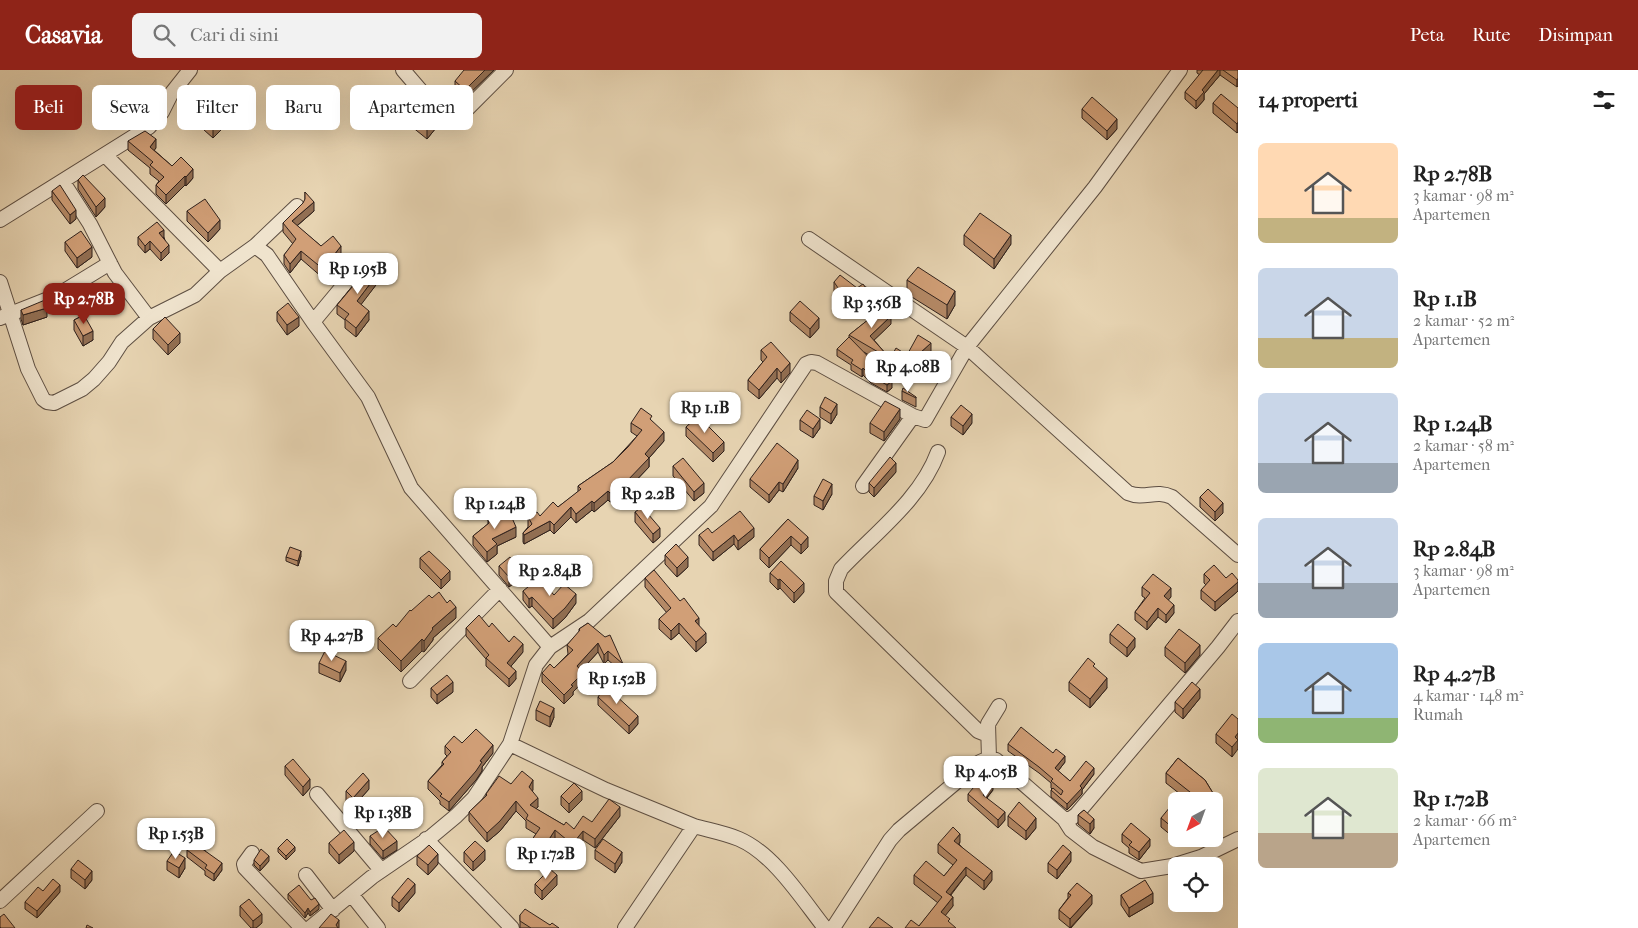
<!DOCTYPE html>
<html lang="id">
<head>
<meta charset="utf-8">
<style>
	:root { --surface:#fff; --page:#f2f2f2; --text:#222; --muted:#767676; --accent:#8f2418 }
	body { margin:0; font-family:"IM FELL French Canon",serif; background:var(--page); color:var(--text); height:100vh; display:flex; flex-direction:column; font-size:19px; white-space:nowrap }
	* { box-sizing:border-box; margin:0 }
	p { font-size:16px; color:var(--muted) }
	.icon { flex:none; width:28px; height:28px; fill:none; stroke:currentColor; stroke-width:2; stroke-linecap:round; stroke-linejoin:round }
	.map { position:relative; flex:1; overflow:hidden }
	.panel { display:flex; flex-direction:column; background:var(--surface); width:400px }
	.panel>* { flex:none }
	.guide { position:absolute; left:15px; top:15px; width:475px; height:45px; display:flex; gap:10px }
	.needle { width:32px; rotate:221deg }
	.fabs { position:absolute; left:1168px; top:722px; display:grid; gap:10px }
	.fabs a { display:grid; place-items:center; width:55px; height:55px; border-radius:8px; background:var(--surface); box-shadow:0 5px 20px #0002; font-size:25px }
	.price { position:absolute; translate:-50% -42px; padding:0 11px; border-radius:10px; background:#fff; color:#222; font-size:16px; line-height:32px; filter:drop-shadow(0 1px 2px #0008) }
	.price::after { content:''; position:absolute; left:50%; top:30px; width:15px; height:11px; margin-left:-8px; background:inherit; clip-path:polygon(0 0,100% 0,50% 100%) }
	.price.on { background:var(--accent); color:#fff }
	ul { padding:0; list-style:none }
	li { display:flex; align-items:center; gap:15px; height:125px; padding:0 20px }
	li span { display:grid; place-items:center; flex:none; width:140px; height:100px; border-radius:8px; color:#555 }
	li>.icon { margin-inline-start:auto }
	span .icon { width:60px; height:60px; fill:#fffc; stroke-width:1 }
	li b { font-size:21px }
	h2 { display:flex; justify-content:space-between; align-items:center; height:60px; padding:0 20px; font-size:21px }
	.chip { padding:0 18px; border-radius:8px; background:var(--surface); box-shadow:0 5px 20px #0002; font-size:18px; line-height:45px }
	.chip.on { background:var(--accent); color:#fff }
	header { display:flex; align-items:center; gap:30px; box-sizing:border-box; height:70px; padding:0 25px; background:var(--accent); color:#fff }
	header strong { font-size:24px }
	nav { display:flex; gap:28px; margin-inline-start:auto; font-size:18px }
	.search { width:350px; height:45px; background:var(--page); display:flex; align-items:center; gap:12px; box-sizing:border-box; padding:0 18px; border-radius:8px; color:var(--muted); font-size:19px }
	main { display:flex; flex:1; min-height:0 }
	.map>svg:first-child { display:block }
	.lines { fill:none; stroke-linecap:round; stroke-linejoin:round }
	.minor-casing { stroke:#5d4e42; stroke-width:16 }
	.minor { stroke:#efe3cd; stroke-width:14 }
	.wall { fill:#b48966; stroke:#2f211c }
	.shaded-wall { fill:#926f53; stroke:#2f211c }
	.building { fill:#d19f77; stroke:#2f211c }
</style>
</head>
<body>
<header>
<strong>Casavia</strong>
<div class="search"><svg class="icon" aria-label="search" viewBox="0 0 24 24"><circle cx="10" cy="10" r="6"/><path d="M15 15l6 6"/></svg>Cari di sini</div>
<nav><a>Peta</a><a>Rute</a><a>Disimpan</a></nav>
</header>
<main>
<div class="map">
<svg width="1238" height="858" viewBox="0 0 1238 858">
	<rect width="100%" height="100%" fill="#e7d4b2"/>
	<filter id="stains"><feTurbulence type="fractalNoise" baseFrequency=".004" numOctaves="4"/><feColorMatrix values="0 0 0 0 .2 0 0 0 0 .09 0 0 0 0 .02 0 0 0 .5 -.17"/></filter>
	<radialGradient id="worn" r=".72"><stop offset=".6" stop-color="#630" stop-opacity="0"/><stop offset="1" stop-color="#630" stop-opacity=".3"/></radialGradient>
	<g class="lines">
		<g class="minor-casing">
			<path id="minor" d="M403 0 440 43 452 51 463 43 506 0
				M106 86 220 201
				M63 112 90 154 115 203 149 248 195 225 220 201 255 176 297 136
				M0 150 149 57 162 42 171 24 190 0
				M809 169 967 277 1128 423C1145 430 1155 419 1172 427L1238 485
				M255 176 267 185 313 252 368 327 411 418 550 577
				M0 212 28 299 43 329 47 332 54 333 82 319 94 309 109 292 122 272 149 248
				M0 248 56 226 110 193
				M313 252 353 204
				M938 382C921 429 875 463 841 499L836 511V522L978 661 988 665
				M863 416 913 346
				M410 611 500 519
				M510 674 606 720 694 756
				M989 688 988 654 999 636
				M317 724 381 800
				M1064 749H1070L1076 745 1218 577 1238 551
				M426 769 512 858
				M252 783 244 794 245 798 302 858
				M306 805 333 840
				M351 824 378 858
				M0 831 97 741
				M310 858 372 807 432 766 456 746 474 728 510 674 536 595 550 577 589 551 711 436 806 294 811 292 817 293 913 346 925 350 967 277 1095 117 1180 0
				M625 858 694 756C708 760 725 763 739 769 774 784 802 829 825 858
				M833 858 890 770 899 760 980 692 989 688 996 690 1064 749 1071 760 1093 777 1141 801 1172 796 1201 787 1238 769"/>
		</g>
		<use href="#minor" class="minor"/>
	</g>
	<path class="wall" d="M494 0 465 28 455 20V11Z
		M1197 0H1238L1237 17 1220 5 1204 24V30L1196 39 1185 29V22L1200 5 1197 3Z
		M1213 33 1238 38V62L1237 63 1213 43Z
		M1082 39 1117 59 1107 70 1082 48Z
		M406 42 440 53 427 69 406 52Z
		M204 50 228 53 213 68 204 60Z
		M128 71 156 78 154 80 172 96 193 108 186 116 185 115 166 134 156 124V115L159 111 150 104V98L128 80Z
		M78 110 105 137 96 147 78 119Z
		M52 121 76 149 70 154 52 130Z
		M305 122 314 141 297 156 321 176 341 185 323 208 301 189 290 203 284 194V185L293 174 283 162V153L303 133 305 130Z
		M187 141 220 159 208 172 187 151Z
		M964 165 1011 174 994 199 964 175Z
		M138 167H164L169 183 161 191 150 179 145 183 138 175Z
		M65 172 92 187 77 198 65 181Z
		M354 207 379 211 361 234 369 250 356 267 345 258V250L337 244V235L354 214Z
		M907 210 955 235 947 249 907 224Z
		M834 212 870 234 851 246 834 221Z
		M69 222 93 241 85 247 93 270 83 276 74 260V250L80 247 69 231Z
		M21 240 47 247 23 255 21 249Z
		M277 242 299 256 287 265 277 251Z
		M790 242 819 258 810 268 790 251Z
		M868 248 891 254 874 270 886 284V293L885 295 864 282 892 318 887 322 871 313 863 305 862 307 851 300V295L837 286V279L849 267V265L868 250Z
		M153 259 180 273 168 285 153 269Z
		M761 280 790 303 781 313 777 308 759 329 748 320V310L763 292 761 290Z
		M931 281 900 310 898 308V302L890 297V289Z
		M902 321 916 327V337L902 330Z
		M820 337 837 344 831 354 820 347Z
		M951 347 972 353 963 365 951 356Z
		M900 349 884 371 870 363V353Z
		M800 350 820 358 813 368 800 360Z
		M652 351 664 371 649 388V397L625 422 610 432 608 430 594 442 592 440 576 453 571 447 554 464 550 460 524 474 523 472V463L528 457V447L540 446 558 437 578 422V416L613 392 637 366 631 362V353Z
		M686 357 724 381 713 392 686 366Z
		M673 396 704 423 694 431 673 406Z
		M798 398 783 422 779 420 769 433 750 417V409Z
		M896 402 874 427 869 422V413Z
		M832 424 823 440 814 435V426Z
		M1200 427 1223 443 1215 451 1200 437Z
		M635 442 660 467 653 473 635 452Z
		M788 449 808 477 801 484 791 475 769 498 760 489V479Z
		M488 450 516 467 497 476V484L487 492 473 475V466L488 454Z
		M712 463 754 467 738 480 734 474 713 491 699 475V465Z
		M665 485 688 497 677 507 665 494Z
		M301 486 298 496 286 491V487Z
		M420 488 450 510 441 519 420 498Z
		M499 496 519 509 509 517 499 505Z
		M770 503 804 522 794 533 780 518 778 520 770 512Z
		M1204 504 1238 510V521L1215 541 1201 529V520L1206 515 1204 513Z
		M645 508 699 556 706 573 696 582 679 563 671 570 659 559V549L667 543 645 517Z
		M1142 517 1171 527 1168 530 1174 543 1166 553 1158 547 1147 560 1135 550V542L1145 528 1142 526Z
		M523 521 554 525 576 533 565 548 553 559 532 536 529 538 523 530Z
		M432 528 456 548 433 568V570L424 582 422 581 401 602 378 579V568L396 557 411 541Z
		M588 553 623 594V603L608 590 604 594 598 582 581 601 583 612 573 622V625L564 634 542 612V603L554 598 568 584 567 575 579 562V559Z
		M489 557 523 582 511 596 516 609 509 617 486 596V589L466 566V558Z
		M1110 564 1135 577 1127 587 1110 573Z
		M1165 577 1200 585 1185 603 1165 586Z
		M319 593 346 600 340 612 319 603Z
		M1095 598 1107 618 1090 638 1069 621V612Z
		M431 618 453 622 437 634 431 627Z
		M615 624 638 654 629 664 598 635V627Z
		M1200 628 1183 649 1175 642V632Z
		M536 640 554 647 550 657 536 650Z
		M1238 649 1232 687 1216 673V664Z
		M462 673 493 683 482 697V701L476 710 449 741 440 734V731L428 719V711L442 695V692L447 686 445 684V676Z
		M1008 674 1065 692 1058 701 1070 711 1094 704 1082 720V724L1067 740 1051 727V720L1052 719 1051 718V713L1039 703 1008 681Z
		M1178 688 1205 710 1219 733V742L1214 746V731H1189L1166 713V703Z
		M285 696 310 718 303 726 285 705Z
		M511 714 533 720 532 721 538 737 536 739 564 755 574 759 592 752 620 746 595 778 583 770 570 786 565 782V777L555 769 537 797 525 789V780L536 764 526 758V751L516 741 500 761 487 772 469 751V742L486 726V724Z
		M369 719 353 737 346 731V721Z
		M993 720 987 728 1005 750 998 758 968 731V724Z
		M561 726 582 730 569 743 561 735Z
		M1084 740 1094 758 1090 764 1078 754V745Z
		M1176 742 1172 766 1161 757V748Z
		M1008 746 1036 758 1026 770 1008 756Z
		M1122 764 1150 776 1139 790 1129 783V778L1122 772Z
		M370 766 397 780 383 789 370 774Z
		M960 772 959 774 992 810 984 820 966 805 951 825 953 836 945 845 919 856 938 833 914 814V805L944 806 953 795 938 783V774Z
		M329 773 354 781 339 794 329 783Z
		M278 778 295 781 286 790 278 782Z
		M187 780H205V781L222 800 214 811 205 805V801L187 787Z
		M595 780 622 792 615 803 595 789Z
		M464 782 485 790 473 801 464 792Z
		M417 786 438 794 428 805 417 795Z
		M254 790 269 791 260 801 254 795Z
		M167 791 185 798 179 808 167 800Z
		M1071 791 1057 809 1048 802V793Z
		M71 799 92 810 85 819 71 808Z
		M535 814 557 815 542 830 535 823Z
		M43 821 60 822 37 848 25 839V832Z
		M415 823 399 842 392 836V827Z
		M1068 823 1092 834 1071 858H1070L1059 849V840L1068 828Z
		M288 824 319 839 310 846 308 843 305 848 288 829Z
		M1121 825 1153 833 1129 847 1121 835Z
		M240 836 262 853 256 858H251L240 846Z
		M520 845 559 858H520Z"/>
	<path class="shaded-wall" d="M485 0H494L465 28V20Z
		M1218 0H1220V5L1204 24V30L1196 39V31L1202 20Z
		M1238 8V16L1237 17V10Z
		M228 44V53L213 68V59Z
		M440 44V53L427 69V60Z
		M1117 49V59L1107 70V61Z
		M1238 52V62L1237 63V54Z
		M156 69V78L150 86V77Z
		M193 99V108L186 116V107Z
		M185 106V115L166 134V125Z
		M105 128V137L96 147V137Z
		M314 132V141L292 160V151Z
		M76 140V149L70 154V145Z
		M220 150V159L208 172V163Z
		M164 160V167L159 171V163Z
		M1011 165V174L994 199V189Z
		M150 171V179L145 183V176Z
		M169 175V183L161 191V183Z
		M341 176V185L323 208V199Z
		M92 177V187L77 198V188Z
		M301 181V189L290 203V194Z
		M379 202V211L357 240V231Z
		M955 221V235L947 249V235Z
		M870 224V234L851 246V237Z
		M93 232V241L82 249V240Z
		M47 238V247L23 255V245Z
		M369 241V250L356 267V258Z
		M891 246V254L870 274V266Z
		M299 247V256L287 265V255Z
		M819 248V258L810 268V259Z
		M93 261V270L83 276V266Z
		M180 263V273L168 285V275Z
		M931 273V281L900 310V301Z
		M886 284V293L885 295V286Z
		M790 293V303L781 313V303Z
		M777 298V308L759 329V320Z
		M863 298V305L862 307V300Z
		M892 311V318L887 322V315Z
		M837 334V344L831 354V344Z
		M900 339V349L884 371V362Z
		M972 344V353L963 365V356Z
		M820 349V358L813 368V359Z
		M664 362V371L649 388V397L625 422 610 432V423Z
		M724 372V381L713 392V383Z
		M798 390V398L783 422V414Z
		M896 393V402L874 427V418Z
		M779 412V420L769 433V425Z
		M704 413V423L694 431V422Z
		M832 414V424L823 440V431Z
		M608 421V430L594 442V433Z
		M592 431V440L576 453V444Z
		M1223 433V443L1215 451V442Z
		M571 437V447L554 464V455Z
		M550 451V460L524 474V465Z
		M516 457V467L497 476V484L487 492V482L492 469Z
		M660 458V467L653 473V464Z
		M754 458V467L738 480V471Z
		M734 465V474L713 491V482Z
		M791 466V475L769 498V488Z
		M808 467V477L801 484V475Z
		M301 481V486L298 496V491Z
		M688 487V497L677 507V498Z
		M519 499V509L509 517V507Z
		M450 501V510L441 519V510Z
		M780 509V518L778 520V510Z
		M1238 512V521L1215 541V532Z
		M804 513V522L794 533V523Z
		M1171 518V527L1164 535V526Z
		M576 524V533L565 548 553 559V549Z
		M532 527V536L529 538V529Z
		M1174 535V543L1166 553V545Z
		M456 537V548L433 568V570L424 582V571L432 558Z
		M1158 538V547L1147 560V552Z
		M699 548V557L695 551Z
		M679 553V563L671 570V561Z
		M706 563V573L696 582V572Z
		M1135 568V577L1127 587V578Z
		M422 569V581L401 602V591Z
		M598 573V582L577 605V596Z
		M523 574V582L507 601V593Z
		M1200 575V585L1185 603V593Z
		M608 581V590L604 594V585Z
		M346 591V600L340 612V603Z
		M516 601V609L509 617V609Z
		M583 603V612L573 622V625L564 634V625L571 615Z
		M1107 608V618L1090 638V629Z
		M453 612V622L437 634V625Z
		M1200 619V628L1183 649V639Z
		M554 638V647L550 657V647Z
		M638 646V654L629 664V656Z
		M1238 663V679L1232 687V677L1235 667Z
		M493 675V683L482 697V701L476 710 449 741V732L480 691Z
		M1065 686V692L1055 705V698Z
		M1094 698V704L1082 720V724L1067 740V734L1080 716Z
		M310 709V718L303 726V717Z
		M369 710V719L353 737V728Z
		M533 710V720L529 726V717Z
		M993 713V720L983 732V725Z
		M582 721V730L569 743V734Z
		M538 728V737L530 744V735Z
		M516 731V741L500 761 487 772V763Z
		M1219 733V742L1214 746V736Z
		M620 737V746L595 778V769Z
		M1005 742V750L998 758V750Z
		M1036 748V758L1026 770V761Z
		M1094 749V758L1090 764V754Z
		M1176 752V762L1172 766V757Z
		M555 760V769L537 797V788Z
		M583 761V770L570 786V777Z
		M960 764V772L954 780V771Z
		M1150 769V776L1139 790V782Z
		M397 771V780L383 789V781Z
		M354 772V781L339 794V785Z
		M205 773V780L201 785V778Z
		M295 777V781L286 790V786Z
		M485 780V790L473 801V792Z
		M622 782V792L615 803V794Z
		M1071 782V791L1057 809V800Z
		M438 784V794L428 805V795Z
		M269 786V791L260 801V796Z
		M185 788V798L179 808V798Z
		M222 793V800L214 811V804Z
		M966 797V805L946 830V822Z
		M92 801V810L85 819V810Z
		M992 801V810L984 820V811Z
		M557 805V815L542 830V821Z
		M415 814V823L399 842V833Z
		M60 815V822L37 848V841Z
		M1153 823V833L1129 847V838Z
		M1092 825V834L1070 858V849Z
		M953 827V836L941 851V842Z
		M319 834V839L310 846V842Z
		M308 838V843L305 848V843Z
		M262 844V853L256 858H253V851Z
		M339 850V858H336V855Z"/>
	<path class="building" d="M464 0H485L465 20 455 11Z
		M1203 0H1218L1202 20 1204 22 1196 31 1185 22Z
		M1223 0H1238V8L1237 10Z
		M1221 24 1238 38V52L1237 54 1213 33Z
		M420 25 440 44 427 60 406 42Z
		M1092 27 1117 49 1107 61 1082 39Z
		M219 35 228 44 213 59 204 50Z
		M145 61 156 69 150 77 172 96 181 87 193 99 186 107 185 106 166 125 156 115 164 107 150 95 153 92 128 71Z
		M83 105 105 128 96 137 78 110Z
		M60 115 76 140 70 145 52 121Z
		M305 122 314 132 292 151 321 176 333 166 341 176 323 199 301 181 290 194 284 185 296 169 283 153 303 133 305 129Z
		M205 129 220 150 208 163 187 141Z
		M980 143 1011 165 994 189 964 165Z
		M157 152 164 160 159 163 169 175 161 183 150 171 145 176 138 167Z
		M81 161 92 177 77 188 65 172Z
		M366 191 379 202 357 231 369 241 356 258 345 249 349 244 337 235 358 210 354 207Z
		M918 197 955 221 947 235 907 210Z
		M840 205 857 218 863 214 870 224 851 237 834 212Z
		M80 214 93 232 82 240 69 222Z
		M45 230 47 238 23 245 21 240Z
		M800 231 819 248 810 259 790 242Z
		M288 233 299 247 287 255 277 242Z
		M881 235 891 246 870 266 886 284 885 286 849 265 869 249 868 248Z
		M84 245 93 261 83 266 74 250Z
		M165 247 180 263 168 275 153 259Z
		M918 265 931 273 900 301 898 300 901 295 890 289 896 278 907 285Z
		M849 267 892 311 887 315 871 306 863 298 862 300 851 293 853 290 837 279Z
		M771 272 790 293 781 303 777 298 759 320 748 310 767 287 761 280Z
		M903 318 916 327V328L902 321Z
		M825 327 837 334 831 344 820 337Z
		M885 331 900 339 884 362 870 353Z
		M961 335 972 344 963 356 951 347Z
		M641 338 652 346 650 349 664 362 645 384 649 388 625 413 610 423 608 421 594 433 592 431 576 444 571 437 554 455 550 451 524 465 523 463 532 454 528 447 537 442 540 446 553 432 558 437 581 419 578 416 613 392 628 377 642 360 631 353Z
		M807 340 820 349 813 359 800 350Z
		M698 346 724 372 713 383 686 357Z
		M777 373 798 390 783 414 779 412 769 425 750 409Z
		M890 387 896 393 874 418 869 413Z
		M683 388 704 413 694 422 673 396Z
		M823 409 832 414 823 431 814 426Z
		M1208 419 1223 433 1215 442 1200 427Z
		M642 437 660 458 653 464 635 442Z
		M509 441 516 457 492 469 497 474 487 482 473 466 489 453 488 450Z
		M740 441 754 458 738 471 734 465 713 482 699 465 708 458 712 463Z
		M788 449 808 467 801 475 791 466 769 488 760 479Z
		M676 474 688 487 677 498 665 485Z
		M290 477 301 481 298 491 286 487Z
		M429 481 450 501 441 510 420 488Z
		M510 487 519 499 509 507 499 496Z
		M781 491 804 513 794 523 780 509 778 510 770 503Z
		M1214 495 1226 508 1232 503 1238 510V512L1215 532 1201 520 1210 510 1204 504Z
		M654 500 680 531 684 528 699 548 695 551 706 563 696 572 679 553 671 561 659 549 671 538 645 508Z
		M1153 504 1171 518 1164 526 1174 535 1166 545 1158 538 1147 552 1135 542 1150 523 1142 517Z
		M539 508 554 525 564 514 576 524 565 538 553 549 532 527 529 529 523 521Z
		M439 522 447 533 450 530 456 537 432 558 433 559 424 571 422 569 401 591 378 568 393 554 396 557 410 540 411 541 429 525 432 528Z
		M479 545 489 557 492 553 509 572 514 566 523 574 507 593 516 601 509 609 486 588 489 585 466 558Z
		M588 553 605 567 610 565 623 594 608 581 604 585 598 573 577 596 583 603 571 615 573 616 564 625 542 603 550 594 554 598 573 580 567 575 580 560 579 559Z
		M1118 554 1135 568 1127 578 1110 564Z
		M1179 559 1200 575 1185 593 1165 577Z
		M325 581 346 591 340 603 319 593Z
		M1088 588 1095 594 1093 596 1107 608 1090 629 1069 612Z
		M447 605 453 612 437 625 431 618Z
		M1192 612 1200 619 1183 639 1175 632Z
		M607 614 615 621 613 623 638 646 629 656 598 627Z
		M540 631 554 638 550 647 536 640Z
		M1232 644 1238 649V663L1235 667 1238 670 1232 677 1216 664Z
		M1021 657 1053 683 1056 679 1065 686 1055 698 1070 711 1086 691 1094 698 1080 716 1082 718 1067 734 1051 720 1053 718 1061 725 1063 721 1051 711 1053 709 1039 697 1008 674Z
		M476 659 493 675 480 691 482 692 476 701 449 732 440 726 442 724 428 711 444 694 442 692 451 682 445 676 454 666 462 673Z
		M1178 688 1205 710 1219 733 1214 736V731H1198L1195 726 1166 703Z
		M293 689 310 709 303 717 285 696Z
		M522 701 533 710 529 717 538 728 530 735 564 755 566 752 574 759 583 746 592 752 609 729 620 737 595 769 583 761 570 777 565 773 567 770 555 760 537 788 525 780 540 758 526 749 528 745 516 731 500 751 487 763 469 742 487 725 486 724 499 706 511 714Z
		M363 703 369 710 353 728 346 721Z
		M984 705 993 713 983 725 1005 742 998 750 968 724Z
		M574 713 582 721 569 734 561 726Z
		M1019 732 1036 748 1026 761 1008 746Z
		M1170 737 1176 742V752L1172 757 1161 748Z
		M1084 740 1094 749 1090 754 1078 745Z
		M1131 753 1150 769 1139 782 1129 775 1132 772 1122 764Z
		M384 757 397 771 383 781 370 766Z
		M953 757 960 764 954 771 992 801 984 811 966 797 946 822 953 827 941 842 950 849 948 851 956 858H905L911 850 919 856 942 827 914 805 926 791 944 806 957 790 938 774Z
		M344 760 354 772 339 785 329 773Z
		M198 767 205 773 201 778 222 793 214 804 205 798 207 795 187 780Z
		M287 769 295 777 286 786 278 778Z
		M603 769 622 782 615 794 595 780Z
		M475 771 485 780 473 792 464 782Z
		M429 775 438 784 428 795 417 786Z
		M1063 775 1071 782 1057 800 1048 793Z
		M261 779 269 786 260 796 254 790Z
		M174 781 185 788 179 798 167 791Z
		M78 790 92 801 85 810 71 799Z
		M550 799 557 805 542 821 535 814Z
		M408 808 415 814 399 833 392 827Z
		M53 809 60 815 37 841 25 832 38 817 43 821Z
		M1145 810 1153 823 1129 838 1121 825Z
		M1077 813 1092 825 1070 849 1059 840 1071 825 1068 823Z
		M299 815 311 830 315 828 319 834 310 842 308 838 305 843 288 824Z
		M249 829 262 844 253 851 240 836Z
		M525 839 550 855 552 853 559 858H531L520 851V845Z
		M4 844 15 858H1L0 857V847Z
		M331 844 339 850 336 855 338 858H319Z
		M878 847 893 858H869Z
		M87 855 93 858H86Z"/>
	<rect width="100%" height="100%" filter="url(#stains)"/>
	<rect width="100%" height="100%" fill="url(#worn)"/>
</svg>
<div class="fabs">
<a><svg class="needle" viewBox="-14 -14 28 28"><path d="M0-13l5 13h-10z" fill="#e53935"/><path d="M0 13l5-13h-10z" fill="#767676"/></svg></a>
<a><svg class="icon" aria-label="locate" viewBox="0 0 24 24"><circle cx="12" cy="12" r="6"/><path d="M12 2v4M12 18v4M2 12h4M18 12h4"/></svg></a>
</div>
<b class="price" style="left:358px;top:225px">Rp 1.95B</b>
<b class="price on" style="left:84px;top:255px">Rp 2.78B</b>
<b class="price" style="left:872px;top:259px">Rp 3.56B</b>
<b class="price" style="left:908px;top:323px">Rp 4.08B</b>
<b class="price" style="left:705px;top:364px">Rp 1.1B</b>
<b class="price" style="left:648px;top:450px">Rp 2.2B</b>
<b class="price" style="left:495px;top:460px">Rp 1.24B</b>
<b class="price" style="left:550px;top:527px">Rp 2.84B</b>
<b class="price" style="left:332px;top:592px">Rp 4.27B</b>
<b class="price" style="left:617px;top:635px">Rp 1.52B</b>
<b class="price" style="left:986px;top:728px">Rp 4.05B</b>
<b class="price" style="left:383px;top:769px">Rp 1.38B</b>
<b class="price" style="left:176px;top:790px">Rp 1.53B</b>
<b class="price" style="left:546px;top:810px">Rp 1.72B</b>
<div class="guide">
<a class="chip on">Beli</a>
<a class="chip">Sewa</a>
<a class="chip">Filter</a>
<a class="chip">Baru</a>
<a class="chip">Apartemen</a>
</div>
</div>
<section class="panel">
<h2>14 properti<svg class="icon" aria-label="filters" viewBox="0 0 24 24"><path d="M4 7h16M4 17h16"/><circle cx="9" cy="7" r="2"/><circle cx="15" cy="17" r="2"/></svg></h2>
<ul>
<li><span style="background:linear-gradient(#ffd9b3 75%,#c2b280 0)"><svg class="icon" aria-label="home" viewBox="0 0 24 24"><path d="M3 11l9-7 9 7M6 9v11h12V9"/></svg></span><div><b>Rp 2.78B</b><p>3 kamar · 98 m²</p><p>Apartemen</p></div></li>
<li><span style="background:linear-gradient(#c9d6e8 70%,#c2b280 0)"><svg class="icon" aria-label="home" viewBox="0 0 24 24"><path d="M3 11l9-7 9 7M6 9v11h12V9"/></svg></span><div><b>Rp 1.1B</b><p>2 kamar · 52 m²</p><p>Apartemen</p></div></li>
<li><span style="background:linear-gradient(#c9d6e8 70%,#9aa5b1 0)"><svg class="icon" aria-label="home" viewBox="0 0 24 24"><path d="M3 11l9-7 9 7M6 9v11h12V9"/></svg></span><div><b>Rp 1.24B</b><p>2 kamar · 58 m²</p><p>Apartemen</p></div></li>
<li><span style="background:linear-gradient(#c9d6e8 65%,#9aa5b1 0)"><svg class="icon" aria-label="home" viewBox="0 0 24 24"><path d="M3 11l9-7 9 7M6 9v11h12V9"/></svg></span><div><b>Rp 2.84B</b><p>3 kamar · 98 m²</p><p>Apartemen</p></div></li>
<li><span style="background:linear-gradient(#a9c7e8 75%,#8fb573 0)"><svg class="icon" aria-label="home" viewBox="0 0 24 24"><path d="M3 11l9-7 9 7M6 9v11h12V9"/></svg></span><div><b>Rp 4.27B</b><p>4 kamar · 148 m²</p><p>Rumah</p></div></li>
<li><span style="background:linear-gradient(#dfe7d0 65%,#b9a48a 0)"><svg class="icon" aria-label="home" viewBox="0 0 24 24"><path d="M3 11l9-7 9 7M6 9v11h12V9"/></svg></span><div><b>Rp 1.72B</b><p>2 kamar · 66 m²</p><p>Apartemen</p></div></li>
</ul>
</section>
</main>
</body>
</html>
